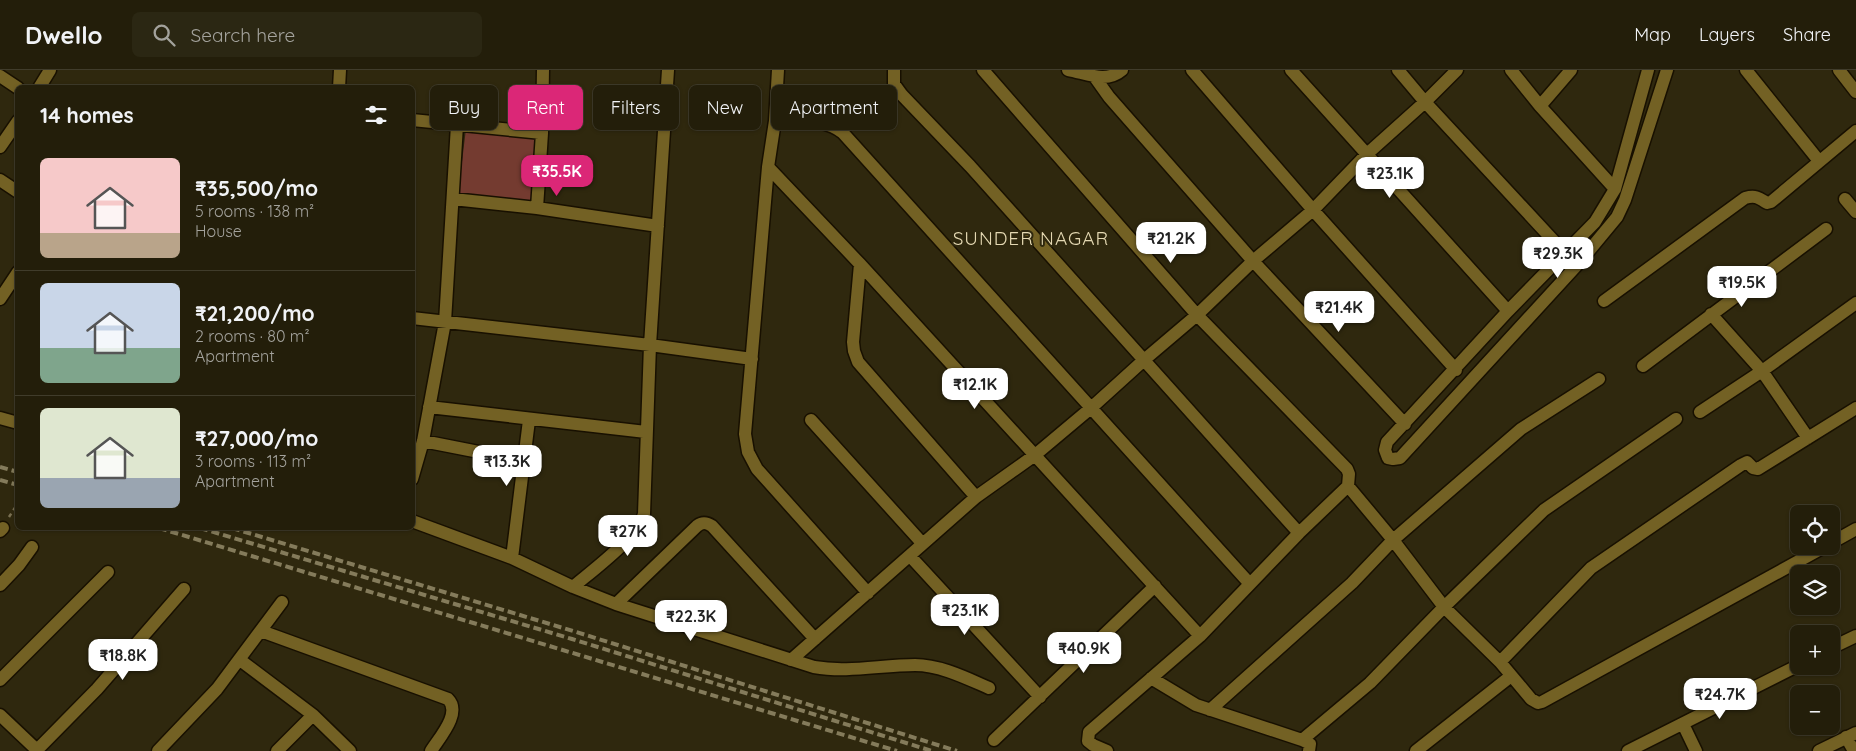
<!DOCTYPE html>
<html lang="en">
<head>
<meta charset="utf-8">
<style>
	:root { --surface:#231e0a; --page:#2b2713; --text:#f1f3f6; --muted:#a3a29c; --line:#403c2b; --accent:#db2777 }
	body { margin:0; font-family:Quicksand,sans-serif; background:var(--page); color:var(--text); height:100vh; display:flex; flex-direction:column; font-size:19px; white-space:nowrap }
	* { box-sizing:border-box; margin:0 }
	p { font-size:16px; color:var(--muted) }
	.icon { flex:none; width:28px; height:28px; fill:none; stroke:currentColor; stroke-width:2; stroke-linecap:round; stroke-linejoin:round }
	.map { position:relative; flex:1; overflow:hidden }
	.details { position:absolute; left:15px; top:15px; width:400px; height:445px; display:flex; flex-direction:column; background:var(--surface); border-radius:8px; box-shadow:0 1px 4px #0004,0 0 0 1px var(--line) }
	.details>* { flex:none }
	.guide { position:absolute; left:430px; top:15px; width:475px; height:45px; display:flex; gap:10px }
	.controls { position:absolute; left:1790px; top:435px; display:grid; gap:10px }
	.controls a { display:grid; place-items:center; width:50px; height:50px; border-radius:8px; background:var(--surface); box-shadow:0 1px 4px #0004,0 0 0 1px var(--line); font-size:25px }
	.price { position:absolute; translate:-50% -42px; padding:0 11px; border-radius:10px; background:#fff; color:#222; font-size:16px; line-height:32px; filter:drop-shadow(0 1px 2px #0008) }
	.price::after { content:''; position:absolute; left:50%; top:30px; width:15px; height:11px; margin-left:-8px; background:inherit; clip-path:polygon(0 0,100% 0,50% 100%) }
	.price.on { background:var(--accent); color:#fff }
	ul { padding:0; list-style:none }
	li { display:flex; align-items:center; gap:15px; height:125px; padding:0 25px }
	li+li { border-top:1px solid var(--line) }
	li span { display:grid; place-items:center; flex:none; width:140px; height:100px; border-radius:8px; color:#555 }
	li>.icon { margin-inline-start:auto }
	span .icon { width:60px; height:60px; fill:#fffc; stroke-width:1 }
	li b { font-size:21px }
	h2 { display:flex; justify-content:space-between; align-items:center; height:60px; padding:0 25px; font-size:21px }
	.tag { padding:0 18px; border-radius:8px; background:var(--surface); box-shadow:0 1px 4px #0004,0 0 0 1px var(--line); font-size:18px; line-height:45px }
	.tag.on { background:var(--accent); color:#fff }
	header { display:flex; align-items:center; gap:30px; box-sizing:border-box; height:70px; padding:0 25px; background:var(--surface); border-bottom:1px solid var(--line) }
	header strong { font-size:24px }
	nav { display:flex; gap:28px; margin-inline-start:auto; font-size:18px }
	.search { width:350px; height:45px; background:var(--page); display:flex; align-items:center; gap:12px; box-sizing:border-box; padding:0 18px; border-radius:8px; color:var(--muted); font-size:19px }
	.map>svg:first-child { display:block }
	.green { fill:#743b30 }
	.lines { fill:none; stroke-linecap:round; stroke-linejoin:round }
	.minor-casing { stroke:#181000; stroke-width:15 }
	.path { stroke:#7a7052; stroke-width:2.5; stroke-dasharray:4 4; stroke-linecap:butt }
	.minor { stroke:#736124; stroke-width:12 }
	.rail { stroke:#847b5b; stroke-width:4; stroke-dasharray:8 4; stroke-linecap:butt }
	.labels { text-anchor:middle; stroke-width:4; stroke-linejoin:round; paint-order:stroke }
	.neighbourhood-label { font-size:19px; letter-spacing:1px; fill:#e4d8b2; stroke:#2f280e }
</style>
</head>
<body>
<header>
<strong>Dwello</strong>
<div class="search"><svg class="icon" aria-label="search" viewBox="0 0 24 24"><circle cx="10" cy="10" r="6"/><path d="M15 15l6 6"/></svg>Search here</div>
<nav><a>Map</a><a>Layers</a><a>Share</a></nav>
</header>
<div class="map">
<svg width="1856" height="681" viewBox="0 0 1856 681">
	<rect width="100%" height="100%" fill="#2f280e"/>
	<path class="green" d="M466 59 538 67 534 132 458 124Z"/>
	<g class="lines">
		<g class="minor-casing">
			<path id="minor" d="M778 0 775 51 768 97 745 364 748 382 757 399 868 523
				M894 0V14L902 25 970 96 1299 463
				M983 0 1197 245 1347 399 1349 404 1348 416 1299 463 1200 566 1089 662 1088 671 1093 675 1107 681
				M1068 0C1086 3 1106 14 1122 0
				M1192 0 1313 140 1456 300
				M1291 0 1508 241
				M1398 0 1425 32 1564 182
				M1511 0 1540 36 1615 119
				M1648 0 1615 119 1595 152 1508 241 1387 372 1385 380 1388 388 1393 389 1400 388 1578 194 1617 147 1625 130 1667 0
				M1746 0 1819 91
				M1839 0 1856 22
				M0 6 18 18
				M1094 6 1109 27 1253 191 1405 354
				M39 18 50 0
				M339 18 340 0
				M1540 36 1571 0
				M412 50 542 63
				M775 51C798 52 825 48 843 63L1250 514
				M0 77 18 51
				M768 97 860 194 1200 566
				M0 110 18 122
				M453 129 537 138 658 156
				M1845 129 1856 142
				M537 138 542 63 543 0
				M860 194 853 272 854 281 858 292 976 427
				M0 229 18 202
				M1604 231 1745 128C1756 125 1759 128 1767 133L1771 132 1856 61
				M1711 244 1762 301 1808 368
				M412 248 650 275 752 289
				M1643 296 1826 159
				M429 337 646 362
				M1700 342 1762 301 1856 233
				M0 348 18 353
				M811 350 922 473
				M423 371 524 391
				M412 409 423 371 445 252 457 55
				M1348 416 1393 470 1444 537 1500 592 1531 629 1538 633 1542 632 1826 476
				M412 451 512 488 573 517 616 534 814 597C848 603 881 595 915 595 940 595 966 608 989 618
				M0 461 3 458
				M1831 473 1856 459
				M910 486 1040 627
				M512 488 529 350
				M0 515 19 495 32 477
				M573 517C593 500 637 468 644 444L650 275 668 0
				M616 534 697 456C702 452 706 452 712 456L815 569
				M261 561 448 629C462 643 439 668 431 681
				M1831 578 1856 566
				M240 590 313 645 350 681
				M791 590 976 427 1035 385 1091 338 1144 290 1197 245 1253 191 1313 140 1367 84 1425 32 1457 0
				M1500 592 1591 498 1741 395 1747 392 1753 398 1758 399 1856 338
				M1151 608 1196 635 1302 670 1310 674 1309 681
				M0 610 108 502
				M1210 640 1352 513 1393 470 1521 359 1599 309
				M0 645 38 681
				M1683 654 1696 681
				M1846 667 1854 681
				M994 670 1155 516
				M1302 670 1370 613 1444 537 1544 440 1676 349
				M37 680 97 619 184 519
				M158 681 217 619 282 532
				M277 681 313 645
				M1416 681 1511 606
				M1628 681 1799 595
				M1819 681 1856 663"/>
		</g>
		<path class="path" d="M9 447 18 433"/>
		<use href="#minor" class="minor"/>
		<path class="rail" d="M0 397 18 402
			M0 410 18 415
			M159 458 897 681
			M200 458 572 569 932 681
			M232 458 573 561 957 681"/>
	</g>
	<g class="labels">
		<g class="neighbourhood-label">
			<text x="1031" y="175">SUNDER NAGAR</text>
		</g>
	</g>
</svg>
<div class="controls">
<a><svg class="icon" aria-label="locate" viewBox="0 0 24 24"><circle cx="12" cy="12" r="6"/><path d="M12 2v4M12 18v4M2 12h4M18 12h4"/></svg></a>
<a><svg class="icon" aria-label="layers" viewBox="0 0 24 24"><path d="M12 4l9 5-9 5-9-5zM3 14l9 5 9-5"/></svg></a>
<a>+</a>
<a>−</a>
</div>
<b class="price on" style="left:557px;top:127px">₹35.5K</b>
<b class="price" style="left:1390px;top:129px">₹23.1K</b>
<b class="price" style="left:1171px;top:194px">₹21.2K</b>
<b class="price" style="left:1558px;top:209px">₹29.3K</b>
<b class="price" style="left:1742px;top:238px">₹19.5K</b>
<b class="price" style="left:1339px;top:263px">₹21.4K</b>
<b class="price" style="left:975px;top:340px">₹12.1K</b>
<b class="price" style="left:507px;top:417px">₹13.3K</b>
<b class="price" style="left:628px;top:487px">₹27K</b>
<b class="price" style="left:965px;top:566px">₹23.1K</b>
<b class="price" style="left:691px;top:572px">₹22.3K</b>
<b class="price" style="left:1084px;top:604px">₹40.9K</b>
<b class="price" style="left:123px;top:611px">₹18.8K</b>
<b class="price" style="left:1720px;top:650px">₹24.7K</b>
<div class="guide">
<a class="tag">Buy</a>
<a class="tag on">Rent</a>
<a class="tag">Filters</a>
<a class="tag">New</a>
<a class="tag">Apartment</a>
</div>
<section class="details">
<h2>14 homes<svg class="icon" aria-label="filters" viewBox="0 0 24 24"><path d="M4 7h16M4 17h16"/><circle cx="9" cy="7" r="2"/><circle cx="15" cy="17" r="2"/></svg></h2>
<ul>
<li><span style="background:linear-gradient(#f6c9c9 75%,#b9a48a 0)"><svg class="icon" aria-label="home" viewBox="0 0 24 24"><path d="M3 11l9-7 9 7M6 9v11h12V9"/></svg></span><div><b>₹35,500/mo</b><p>5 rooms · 138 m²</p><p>House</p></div></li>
<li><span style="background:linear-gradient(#c9d6e8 65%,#7fa58c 0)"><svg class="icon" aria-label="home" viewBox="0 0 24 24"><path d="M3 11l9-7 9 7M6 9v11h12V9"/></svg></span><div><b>₹21,200/mo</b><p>2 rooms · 80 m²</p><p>Apartment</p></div></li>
<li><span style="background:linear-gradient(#dfe7d0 70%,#9aa5b1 0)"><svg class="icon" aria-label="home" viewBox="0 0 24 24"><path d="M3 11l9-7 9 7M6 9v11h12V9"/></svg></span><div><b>₹27,000/mo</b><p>3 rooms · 113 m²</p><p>Apartment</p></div></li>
</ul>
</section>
</div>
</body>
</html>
